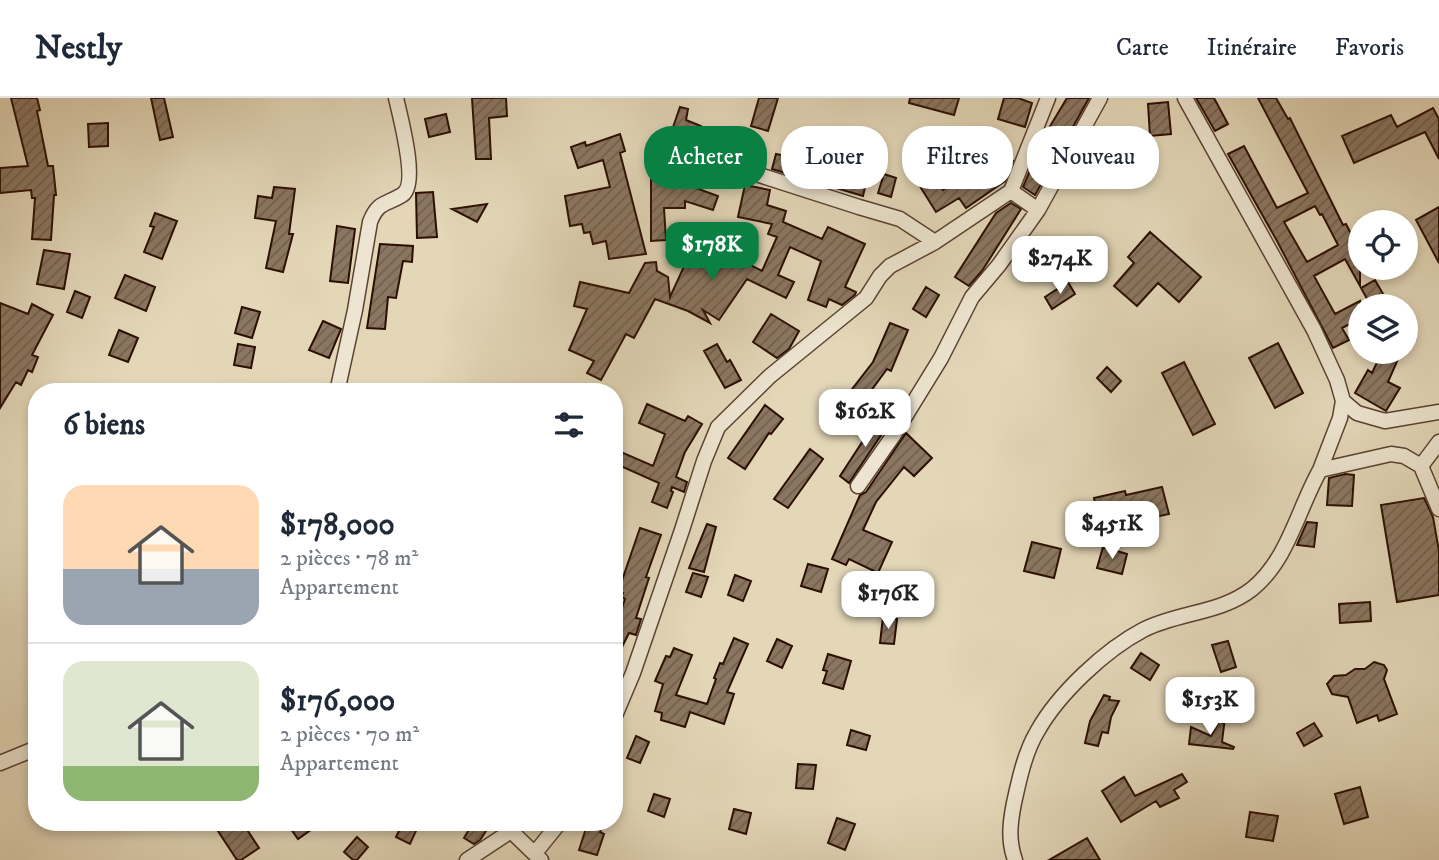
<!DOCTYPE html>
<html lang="fr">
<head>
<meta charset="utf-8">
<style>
	:root { --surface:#fff; --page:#f6f6f7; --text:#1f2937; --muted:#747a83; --line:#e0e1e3; --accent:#0b8043 }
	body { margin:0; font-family:"IM FELL DW Pica",serif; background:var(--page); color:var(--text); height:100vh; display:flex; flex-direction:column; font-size:26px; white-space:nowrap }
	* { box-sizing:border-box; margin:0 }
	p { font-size:23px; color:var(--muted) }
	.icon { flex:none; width:38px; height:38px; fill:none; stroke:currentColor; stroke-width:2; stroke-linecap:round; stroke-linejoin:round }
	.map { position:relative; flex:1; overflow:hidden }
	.drawer { position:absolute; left:28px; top:285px; width:595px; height:448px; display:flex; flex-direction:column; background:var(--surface); border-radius:28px; box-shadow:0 4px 10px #0003 }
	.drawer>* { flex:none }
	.top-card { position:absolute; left:644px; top:28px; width:665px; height:63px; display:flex; gap:14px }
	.fabs { position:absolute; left:1348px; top:112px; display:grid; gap:14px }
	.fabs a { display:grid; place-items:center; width:70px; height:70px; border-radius:50%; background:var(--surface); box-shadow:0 4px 10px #0003; font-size:35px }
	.price { position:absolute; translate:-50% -60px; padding:0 16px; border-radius:14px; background:#fff; color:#222; font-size:23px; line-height:46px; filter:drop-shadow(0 2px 4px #0008) }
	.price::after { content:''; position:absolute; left:50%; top:42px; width:21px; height:16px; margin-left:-10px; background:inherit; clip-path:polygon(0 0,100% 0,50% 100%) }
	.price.current { background:var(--accent); color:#fff }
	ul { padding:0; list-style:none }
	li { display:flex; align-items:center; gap:21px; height:175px; padding:0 35px }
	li+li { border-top:2px solid var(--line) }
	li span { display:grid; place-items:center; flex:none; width:196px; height:140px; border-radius:21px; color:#555 }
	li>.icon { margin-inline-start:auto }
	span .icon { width:84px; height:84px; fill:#fffc; stroke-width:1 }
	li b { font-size:30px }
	h2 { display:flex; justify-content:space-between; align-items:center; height:84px; padding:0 35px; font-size:30px }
	.pill { padding:0 24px; border-radius:28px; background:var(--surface); box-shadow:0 4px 10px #0003; font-size:24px; line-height:63px }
	.pill.current { background:var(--accent); color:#fff }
	header { display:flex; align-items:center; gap:42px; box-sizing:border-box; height:98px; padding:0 35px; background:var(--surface); border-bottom:2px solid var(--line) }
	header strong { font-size:33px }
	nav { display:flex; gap:38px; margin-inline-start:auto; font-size:24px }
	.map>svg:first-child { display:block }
	.building { fill:url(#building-hatch); stroke:#2c0f02; stroke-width:2; fill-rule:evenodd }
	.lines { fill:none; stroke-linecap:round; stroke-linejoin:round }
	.minor-casing { stroke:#5a4130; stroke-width:17 }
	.minor { stroke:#ede5d1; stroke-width:14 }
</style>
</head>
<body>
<header>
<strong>Nestly</strong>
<nav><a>Carte</a><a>Itinéraire</a><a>Favoris</a></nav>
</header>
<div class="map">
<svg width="1439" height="762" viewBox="0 0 1439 762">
	<defs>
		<pattern id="building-hatch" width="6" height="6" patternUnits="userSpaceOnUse" patternTransform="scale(1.75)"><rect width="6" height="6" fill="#8b7761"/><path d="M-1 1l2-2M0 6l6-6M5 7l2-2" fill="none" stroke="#72604e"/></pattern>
	</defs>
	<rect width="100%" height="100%" fill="#e3d7b8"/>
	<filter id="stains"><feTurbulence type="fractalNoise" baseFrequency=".00286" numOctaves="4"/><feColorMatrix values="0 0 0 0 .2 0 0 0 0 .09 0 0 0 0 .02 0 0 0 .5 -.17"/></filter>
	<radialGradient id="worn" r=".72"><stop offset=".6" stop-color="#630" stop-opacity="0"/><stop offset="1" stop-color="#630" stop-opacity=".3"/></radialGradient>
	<path class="building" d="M11 0H37L40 12 37 13 48 68H53L56 97H54L51 142 32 141 35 100H32L31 92 0 95V70L28 68Z
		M151 0H164L173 39 160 42Z
		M472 0H506L507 18 489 20 491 61H476Z
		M759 0H778L768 33 751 28Z
		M910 0H959L954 17 909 5Z
		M1004 0H1018L1032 5 1025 29 998 21Z
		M1067 0H1089L1035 97 1023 89 1046 35Z
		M1196 0H1214L1228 26 1215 33Z
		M1258 0H1276L1288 21 1290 20 1343 127 1346 126 1360 153V188L1345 161 1314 178 1335 216 1360 203V221L1342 230 1349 242 1333 250 1277 143 1228 56 1244 48 1277 110 1308 95ZM1315 108 1320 117 1322 116 1338 147 1307 164 1284 124Z
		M1168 4 1171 36 1150 38 1148 6Z
		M680 9 688 11 686 22 701 28 694 46 670 38Z
		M1433 10 1439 21V61L1425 34 1354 65 1342 38 1391 17 1397 29Z
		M446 16 450 34 429 39 425 21Z
		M108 25V48L89 49 88 26Z
		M620 36 625 53 620 55 646 156 609 161 606 143 593 146 590 134 584 135 582 126 570 128 565 98 610 89 603 62 578 70 571 49 585 44 586 48Z
		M996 52 1013 63 1005 83 966 110 959 100 936 114 906 66 921 56 943 92 973 71 979 80Z
		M791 54 827 63 824 77 866 85 863 98 772 71 776 56 790 59Z
		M661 56 679 61 675 84H685V86L718 98 713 112 685 103V110H664L666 142 651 143V77H657Z
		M884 76 896 80 891 99 878 95Z
		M745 87 770 92 767 107 786 113 783 124 822 141 828 129 865 146 845 189 856 194 855 197 842 207 829 201 826 209 808 202 821 163 790 149 778 177 794 184 786 200 747 181 719 222 703 212 710 225 688 213 655 201 634 240 626 236 601 282 587 275 594 263 569 252 587 211 574 208 580 184 629 195 645 165 656 164 657 173 668 179 670 199 698 138 714 145 713 148 762 173 777 139 768 136 772 126 738 119Z
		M274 89 295 91 289 136H293L283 174 266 170 276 123 255 120 258 98 272 100Z
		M433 94 437 139 417 140 416 95Z
		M1011 105 1021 111 982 173 969 188 955 179 996 115Z
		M487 106 477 124 452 111Z
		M1439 109V165L1416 122Z
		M155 115 177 123 162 161 144 154 154 129 150 128Z
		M337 128 355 131 348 185 330 183Z
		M1150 134 1201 179 1179 204 1158 185 1137 208 1114 188 1134 165 1128 159Z
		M380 146 413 148 412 164 403 163 396 200 388 199 385 231 367 230Z
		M44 152 70 156 64 191 37 186Z
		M125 177 155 189 146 213 115 200Z
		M1375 182 1390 208H1371L1361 190Z
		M1068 184 1075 196 1052 211 1045 199Z
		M926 189 939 197 926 219 913 211Z
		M75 193 90 199 82 220 67 214Z
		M0 205 28 216 32 206 53 217 32 257 38 259 32 274 28 272 21 287 16 284 0 310Z
		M242 209 260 214 252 240 235 235Z
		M771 216 799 233 789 251 777 260 753 244Z
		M323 223 341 231 329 260 309 252Z
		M890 225 908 232 891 273 887 271 862 305 849 295 873 264Z
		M119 232 138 240 128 264 109 257Z
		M1278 245 1303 295 1275 310 1249 260Z
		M238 246 255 249 251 270 234 267Z
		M717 246 727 264 730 262 741 282 725 290 704 253Z
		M1382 254 1398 261 1388 284 1400 290 1386 313 1355 295 1368 272 1372 275Z
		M1184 264 1215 326 1193 337 1162 275Z
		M1107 269 1121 283 1111 294 1097 280Z
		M647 306 685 323 688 318 702 326 685 354 676 379 687 384 684 394 672 389 671 393 673 394 667 410 652 404 659 385 614 365V351L653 368 665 336 639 325Z
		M765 307 783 321 771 336 769 335 745 371 728 360Z
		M889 314 894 318 849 385 840 378 872 329 876 331Z
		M906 335 932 360 914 378 904 369 876 404 863 432 892 444 878 475 849 461 846 467 832 461 860 397 866 394Z
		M810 351 823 361 788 410 774 401Z
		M1345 376 1354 377 1352 408 1327 407 1329 380Z
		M1162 389 1169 416 1131 424 1133 430 1102 437 1094 400 1125 393 1126 397Z
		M1424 400 1433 419 1439 453V497L1397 504 1381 407Z
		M1307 424 1317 425 1314 449 1297 447Z
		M707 426 716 429 704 474 689 470Z
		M640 430 661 437 646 479 649 480 636 520 641 521 636 537 629 535 614 565V533L625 501 621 499 623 495 618 494Z
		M1032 444 1061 451 1054 480 1024 473Z
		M1103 449 1127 456 1122 476 1097 470Z
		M808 466 828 471 821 494 801 488Z
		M693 475 708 479 701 499 686 494Z
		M735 477 751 483 743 503 728 497Z
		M1370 504 1371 523 1340 525 1339 506Z
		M883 519 897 521 894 546 880 545Z
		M734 540 748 546 727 594 734 596 724 626 690 614 685 629 661 622 662 615 655 613 663 586 655 583 666 558 670 559 674 550 692 557 676 597 707 606 716 581 714 580 720 565 723 566Z
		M777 541 792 548 782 570 767 563Z
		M1228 543 1236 569 1221 574 1212 547Z
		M1141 555 1159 567 1150 582 1131 570Z
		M828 556 851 563 843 591 823 585 827 573 823 572Z
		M1374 564 1384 567 1387 572 1384 581 1397 616 1379 623 1377 617 1357 625 1348 599 1332 596 1327 586 1334 578 1346 577 1355 571H1365Z
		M1104 597 1110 599 1109 602 1119 603 1111 619 1108 635 1102 634 1098 648 1085 645 1090 623Z
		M1226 611 1222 644 1234 649 1233 651 1189 646 1191 629 1211 638Z
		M1314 625 1322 638 1304 648 1297 635Z
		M851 632 870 638 866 652 847 647Z
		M636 638 649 644 640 665 627 660Z
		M798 666 816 667 813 691 796 690Z
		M1182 676 1187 684 1174 692 1179 700 1160 709 1156 703 1121 724 1102 693 1124 679 1135 698Z
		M1360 689 1368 719 1344 726 1335 696Z
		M654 696 670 701 664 719 648 713Z
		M734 711 751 715 746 736 729 731Z
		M1250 714 1278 718 1273 743 1246 739Z
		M837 720 855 726 845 752 828 745Z
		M212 724H242L259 750 241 762H237Z
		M286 724H322L298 741Z
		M403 724H420L410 746 396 739Z
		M588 724H604L600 734 604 736 597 757 579 752Z
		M473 725 486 733 480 742 474 746 464 740Z
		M357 739 368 749 357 762H353L344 754Z
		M1087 740 1100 762H1049Z"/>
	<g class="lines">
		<g class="minor-casing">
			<path id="minor" d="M1185 0 1314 232 1337 282 1343 303 1357 315 1385 323 1439 314
				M663 46 859 109 900 121 935 144 1011 93 1038 112
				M1011 93 1048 0
				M337 294 355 212 370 124C378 103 386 107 402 97 419 87 400 18 396 0
				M1421 368 1439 411
				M1320 372 1340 320 1343 303
				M858 388 893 338 941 260 972 199 999 167 1038 112 1100 0
				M614 620 633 575 682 432 704 363 718 329 770 278 866 200 880 178 890 168 935 144
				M0 665 37 650
				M499 724 511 733 541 762
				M535 755 560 724
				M467 762 511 733
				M1015 762C1008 742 1010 725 1014 705 1019 682 1025 654 1037 634 1058 596 1105 552 1143 532 1178 514 1220 516 1252 491 1288 462 1298 411 1320 372L1391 356 1404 358 1421 368 1439 344"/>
		</g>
		<use href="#minor" class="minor"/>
	</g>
	<rect width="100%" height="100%" filter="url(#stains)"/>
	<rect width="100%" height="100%" fill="url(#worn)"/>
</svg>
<div class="fabs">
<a><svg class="icon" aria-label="locate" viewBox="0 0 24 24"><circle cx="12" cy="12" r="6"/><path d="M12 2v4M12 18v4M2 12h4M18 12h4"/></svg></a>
<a><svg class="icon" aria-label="layers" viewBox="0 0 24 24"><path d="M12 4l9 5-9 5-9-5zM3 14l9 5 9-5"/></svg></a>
</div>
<b class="price current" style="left:712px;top:184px">$178K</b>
<b class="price" style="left:1060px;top:198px">$274K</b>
<b class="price" style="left:865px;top:351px">$162K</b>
<b class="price" style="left:1112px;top:463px">$451K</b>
<b class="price" style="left:888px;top:533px">$176K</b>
<b class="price" style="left:1210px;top:639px">$153K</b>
<div class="top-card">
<a class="pill current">Acheter</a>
<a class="pill">Louer</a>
<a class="pill">Filtres</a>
<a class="pill">Nouveau</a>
</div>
<section class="drawer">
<h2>6 biens<svg class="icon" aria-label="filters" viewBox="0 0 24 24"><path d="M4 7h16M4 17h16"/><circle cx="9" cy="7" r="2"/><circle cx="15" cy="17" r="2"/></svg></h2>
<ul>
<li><span style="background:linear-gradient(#ffd9b3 60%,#9aa5b1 0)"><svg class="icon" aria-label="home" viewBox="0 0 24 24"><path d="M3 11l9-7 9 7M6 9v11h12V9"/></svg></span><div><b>$178,000</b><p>2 pièces · 78 m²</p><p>Appartement</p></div></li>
<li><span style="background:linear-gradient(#dfe7d0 75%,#8fb573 0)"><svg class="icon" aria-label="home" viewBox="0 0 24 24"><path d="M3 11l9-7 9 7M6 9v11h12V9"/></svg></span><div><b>$176,000</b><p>2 pièces · 70 m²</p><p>Appartement</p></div></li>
</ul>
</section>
</div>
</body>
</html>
